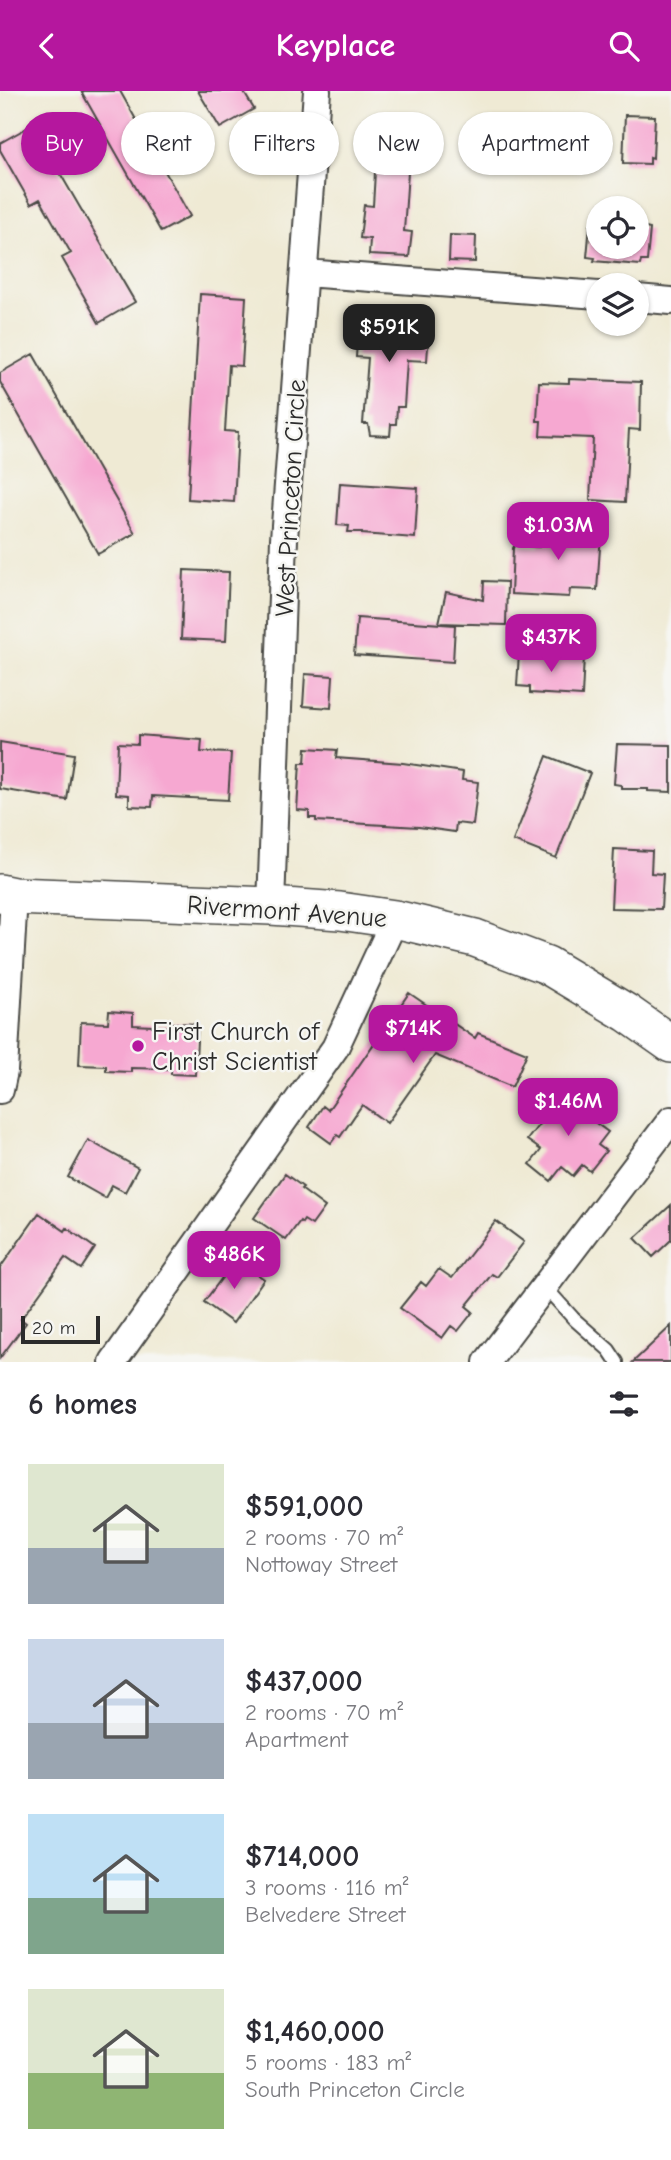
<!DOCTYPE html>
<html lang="en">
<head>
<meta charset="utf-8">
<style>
	:root { --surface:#fff; --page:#f7f7f7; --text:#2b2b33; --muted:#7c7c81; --accent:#b5179e }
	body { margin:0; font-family:"Comic Neue",sans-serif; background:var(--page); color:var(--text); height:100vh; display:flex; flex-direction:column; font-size:26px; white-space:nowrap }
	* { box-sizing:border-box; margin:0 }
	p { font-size:23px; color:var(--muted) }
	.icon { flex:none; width:38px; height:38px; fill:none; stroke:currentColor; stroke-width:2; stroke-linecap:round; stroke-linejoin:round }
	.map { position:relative; height:1271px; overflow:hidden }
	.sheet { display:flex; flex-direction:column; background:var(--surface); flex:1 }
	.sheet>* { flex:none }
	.hud { position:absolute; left:21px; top:21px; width:630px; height:63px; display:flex; gap:14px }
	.fabs { position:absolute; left:586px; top:105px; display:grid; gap:14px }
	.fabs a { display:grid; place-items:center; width:63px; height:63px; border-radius:50%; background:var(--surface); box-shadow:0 2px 5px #0004; font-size:35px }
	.scale { position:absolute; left:21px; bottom:18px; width:79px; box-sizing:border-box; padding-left:7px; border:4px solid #2b2b2b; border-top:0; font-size:19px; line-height:24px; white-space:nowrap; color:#2b2b2b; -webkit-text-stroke:5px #f6f6f2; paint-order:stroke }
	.price { position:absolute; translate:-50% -60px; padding:0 16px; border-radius:14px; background:var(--accent); color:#fff; font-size:23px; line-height:46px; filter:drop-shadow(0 2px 4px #0008) }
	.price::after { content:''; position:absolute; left:50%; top:42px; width:21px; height:16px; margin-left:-10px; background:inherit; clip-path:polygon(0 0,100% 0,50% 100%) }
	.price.active { background:#222; color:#fff }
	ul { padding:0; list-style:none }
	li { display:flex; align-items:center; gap:21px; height:175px; padding:0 28px }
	li span { display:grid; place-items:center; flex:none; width:196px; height:140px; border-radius:0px; color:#555 }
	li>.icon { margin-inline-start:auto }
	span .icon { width:84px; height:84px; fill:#fffc; stroke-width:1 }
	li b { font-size:30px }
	h2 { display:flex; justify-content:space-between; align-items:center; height:84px; padding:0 28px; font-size:30px }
	.tag { padding:0 24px; border-radius:32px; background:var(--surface); box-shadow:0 2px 5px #0004; font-size:24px; line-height:63px }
	.tag.active { background:var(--accent); color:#fff }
	header { display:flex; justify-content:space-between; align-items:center; height:91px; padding:0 28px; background:var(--accent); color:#fff; font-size:32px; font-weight:600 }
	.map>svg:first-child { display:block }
	.building { fill:#f6a8d1 }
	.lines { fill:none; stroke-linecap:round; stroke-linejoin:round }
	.service-casing { stroke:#484844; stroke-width:16 }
	.minor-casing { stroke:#484844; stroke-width:30 }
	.secondary-casing { stroke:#484844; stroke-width:40 }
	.service { stroke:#fff; stroke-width:12 }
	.minor { stroke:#fff; stroke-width:26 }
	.secondary { stroke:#fff; stroke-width:37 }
	.poi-dot { fill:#b5179e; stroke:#f6f6f2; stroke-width:2.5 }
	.labels { text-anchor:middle; stroke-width:5; stroke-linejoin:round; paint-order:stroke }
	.street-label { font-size:26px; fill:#2b2b2b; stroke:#f6f6f2 }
	.poi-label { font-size:26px; fill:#2b2b2b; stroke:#f6f6f2; text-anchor:start }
</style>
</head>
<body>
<header><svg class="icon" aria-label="back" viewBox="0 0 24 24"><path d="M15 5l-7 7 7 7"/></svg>Keyplace<svg class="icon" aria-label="search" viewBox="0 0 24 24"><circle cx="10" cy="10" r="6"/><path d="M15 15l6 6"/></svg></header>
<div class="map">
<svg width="671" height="1271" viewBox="0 0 671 1271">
	<rect width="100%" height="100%" fill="#f6f6f2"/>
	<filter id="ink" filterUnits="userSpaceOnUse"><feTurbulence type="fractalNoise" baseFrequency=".0143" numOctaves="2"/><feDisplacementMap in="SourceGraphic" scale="14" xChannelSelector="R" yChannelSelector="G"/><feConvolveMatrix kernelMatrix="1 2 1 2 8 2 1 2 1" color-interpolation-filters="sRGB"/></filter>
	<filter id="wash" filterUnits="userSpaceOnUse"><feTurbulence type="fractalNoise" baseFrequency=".00686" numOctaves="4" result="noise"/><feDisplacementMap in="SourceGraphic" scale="28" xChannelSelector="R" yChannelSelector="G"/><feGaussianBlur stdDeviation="1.57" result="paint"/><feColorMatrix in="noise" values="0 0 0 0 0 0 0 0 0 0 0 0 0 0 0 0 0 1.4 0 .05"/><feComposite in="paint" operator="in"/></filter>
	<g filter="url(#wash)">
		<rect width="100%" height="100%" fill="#efead4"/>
		<g id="blocks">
			<path class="building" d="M81 0H120L190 125 161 141Z
				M198 0H243L254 18 220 37Z
				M625 24 655 25 653 67 650 66V73L623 72Z
				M377 33 420 37 418 66H409L404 140 412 141 409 166 369 164 370 148 360 147 364 114 373 115 376 64H367L368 42 377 43Z
				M32 34 135 211 99 232 62 167 71 162 40 108 31 113 0 59V52Z
				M598 131V156H637V135L650 138 647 170H641L640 174 594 170 595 167 587 166 590 134 597 135Z
				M450 144 476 145 475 171 449 170Z
				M200 203 246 206 242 275 229 274 225 340 238 341 234 411 188 408Z
				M359 223 430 226 427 270 407 269 404 316H397L396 333H391L390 345 370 344 368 333H363L368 267 356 266Z
				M33 263 135 442 98 463 0 291V282Z
				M569 288 641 291 640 339 629 338 625 411 590 409 593 347 540 345 541 330H537L539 291 569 292Z
				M340 392 418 397 415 447 362 443V441H348L349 435 337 434Z
				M552 431 592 434 601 443 597 499 570 498 569 506 511 503 513 457 515 454 539 456V442L551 443Z
				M184 479 229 481 226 550 181 548Z
				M484 490 507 491 506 534 439 532 446 501 483 509Z
				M357 527 455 534 453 571 354 564Z
				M519 562 584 565 582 605 530 602V596L517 595Z
				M305 583 333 585 331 617 303 615Z
				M138 644 202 649 201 661 231 662 228 709 153 705 152 716 129 715V704L116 703 118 652 138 653Z
				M0 651 74 663 67 709 0 698Z
				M617 653 671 654V701L648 700V698H621V694L614 693Z
				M306 657 337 659 336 667 403 672 463 681 462 689 478 691 473 734 456 732 455 741 419 736 316 730V727H309V720L297 719 300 672H305Z
				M547 665 590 682 556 767 513 750Z
				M614 758 652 760 651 782 663 783 661 818 611 817Z
				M409 902 475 947 478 942 527 962 512 996 435 964 387 1032 362 1014 340 1046 337 1044 331 1052 309 1036 323 1015 328 1019Z
				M109 920 133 922V934L173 936V932L198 933 195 984 171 983V978L131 977V981L106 980V975L79 974 81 931 108 932Z
				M580 1004 604 1023 596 1032 608 1041 598 1054 606 1060 590 1080 582 1074 573 1085 562 1076 551 1090 530 1073 541 1059 527 1049 561 1005 573 1014Z
				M88 1049 138 1077 125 1101 112 1094 105 1107 68 1086Z
				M285 1083 303 1096 301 1098 325 1116 312 1134 304 1129 302 1132 300 1130 286 1149 254 1127Z
				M671 1114V1149L653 1166 635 1147Z
				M39 1122 65 1140 67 1137 95 1157 81 1178 65 1167 21 1228 26 1232 0 1267V1177Z
				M496 1130 524 1151 497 1186 492 1183 466 1215 473 1221 458 1240 451 1235 442 1247 400 1217 421 1191 426 1195 439 1178 452 1187Z
				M236 1168 264 1188 233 1232 204 1211Z
				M671 1235V1271H633Z"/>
		</g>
	</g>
	<g filter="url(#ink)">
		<use href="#blocks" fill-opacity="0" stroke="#484844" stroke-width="2"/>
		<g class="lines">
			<g class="service-casing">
				<path id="service" d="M545 1196 574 1228 609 1259 617 1271"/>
			</g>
			<g class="minor-casing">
				<path id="minor" d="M305 182 598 204
					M637 207 671 210
					M271 815 284 448 317 0
					M0 999 4 980 14 805
					M113 1271 335 957 395 828
					M487 1271 671 1029"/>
			</g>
			<g class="secondary-casing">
				<path id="secondary" d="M0 802 14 805 271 815 340 820 395 828 475 847 547 874 627 922 671 953"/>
			</g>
			<use href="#service" class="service"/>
			<use href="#minor" class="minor"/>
			<use href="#secondary" class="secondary"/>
		</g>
	</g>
	<circle class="poi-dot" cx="138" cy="955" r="7"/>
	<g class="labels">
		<g class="street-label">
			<text transform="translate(290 407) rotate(-87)" y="9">West Princeton Circle</text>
			<text transform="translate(287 820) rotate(4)" y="9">Rivermont Avenue</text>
		</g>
		<g class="poi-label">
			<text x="152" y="949">First Church of<tspan x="152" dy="30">Christ Scientist</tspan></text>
		</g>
	</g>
</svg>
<div class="fabs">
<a><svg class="icon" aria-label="locate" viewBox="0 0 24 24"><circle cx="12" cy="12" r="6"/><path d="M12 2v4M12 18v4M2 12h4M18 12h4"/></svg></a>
<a><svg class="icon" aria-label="layers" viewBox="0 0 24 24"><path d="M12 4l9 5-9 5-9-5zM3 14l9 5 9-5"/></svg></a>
</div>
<div class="scale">20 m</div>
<b class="price active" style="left:389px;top:273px">$591K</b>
<b class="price" style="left:558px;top:471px">$1.03M</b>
<b class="price" style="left:551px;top:583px">$437K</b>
<b class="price" style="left:413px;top:974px">$714K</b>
<b class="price" style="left:568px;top:1047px">$1.46M</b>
<b class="price" style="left:234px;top:1200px">$486K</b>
<div class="hud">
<a class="tag active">Buy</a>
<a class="tag">Rent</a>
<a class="tag">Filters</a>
<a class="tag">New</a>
<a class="tag">Apartment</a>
</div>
</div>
<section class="sheet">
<h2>6 homes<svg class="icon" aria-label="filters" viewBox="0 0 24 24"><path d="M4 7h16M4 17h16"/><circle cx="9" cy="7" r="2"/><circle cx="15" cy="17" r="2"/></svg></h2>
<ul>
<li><span style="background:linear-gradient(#dfe7d0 60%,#9aa5b1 0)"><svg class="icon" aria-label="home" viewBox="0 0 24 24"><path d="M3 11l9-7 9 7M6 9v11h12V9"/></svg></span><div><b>$591,000</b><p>2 rooms · 70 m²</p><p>Nottoway Street</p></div></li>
<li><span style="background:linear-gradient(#c9d6e8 60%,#9aa5b1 0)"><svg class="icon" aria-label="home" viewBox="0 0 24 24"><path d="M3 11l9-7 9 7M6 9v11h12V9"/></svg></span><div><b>$437,000</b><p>2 rooms · 70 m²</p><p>Apartment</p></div></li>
<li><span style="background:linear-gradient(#bfe0f5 60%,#7fa58c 0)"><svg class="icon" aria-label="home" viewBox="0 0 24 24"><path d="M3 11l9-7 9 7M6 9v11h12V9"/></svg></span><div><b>$714,000</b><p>3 rooms · 116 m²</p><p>Belvedere Street</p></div></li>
<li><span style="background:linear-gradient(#dfe7d0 60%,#8fb573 0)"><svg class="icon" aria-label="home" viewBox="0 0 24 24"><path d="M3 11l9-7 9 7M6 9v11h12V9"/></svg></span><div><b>$1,460,000</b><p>5 rooms · 183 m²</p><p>South Princeton Circle</p></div></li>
</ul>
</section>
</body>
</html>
